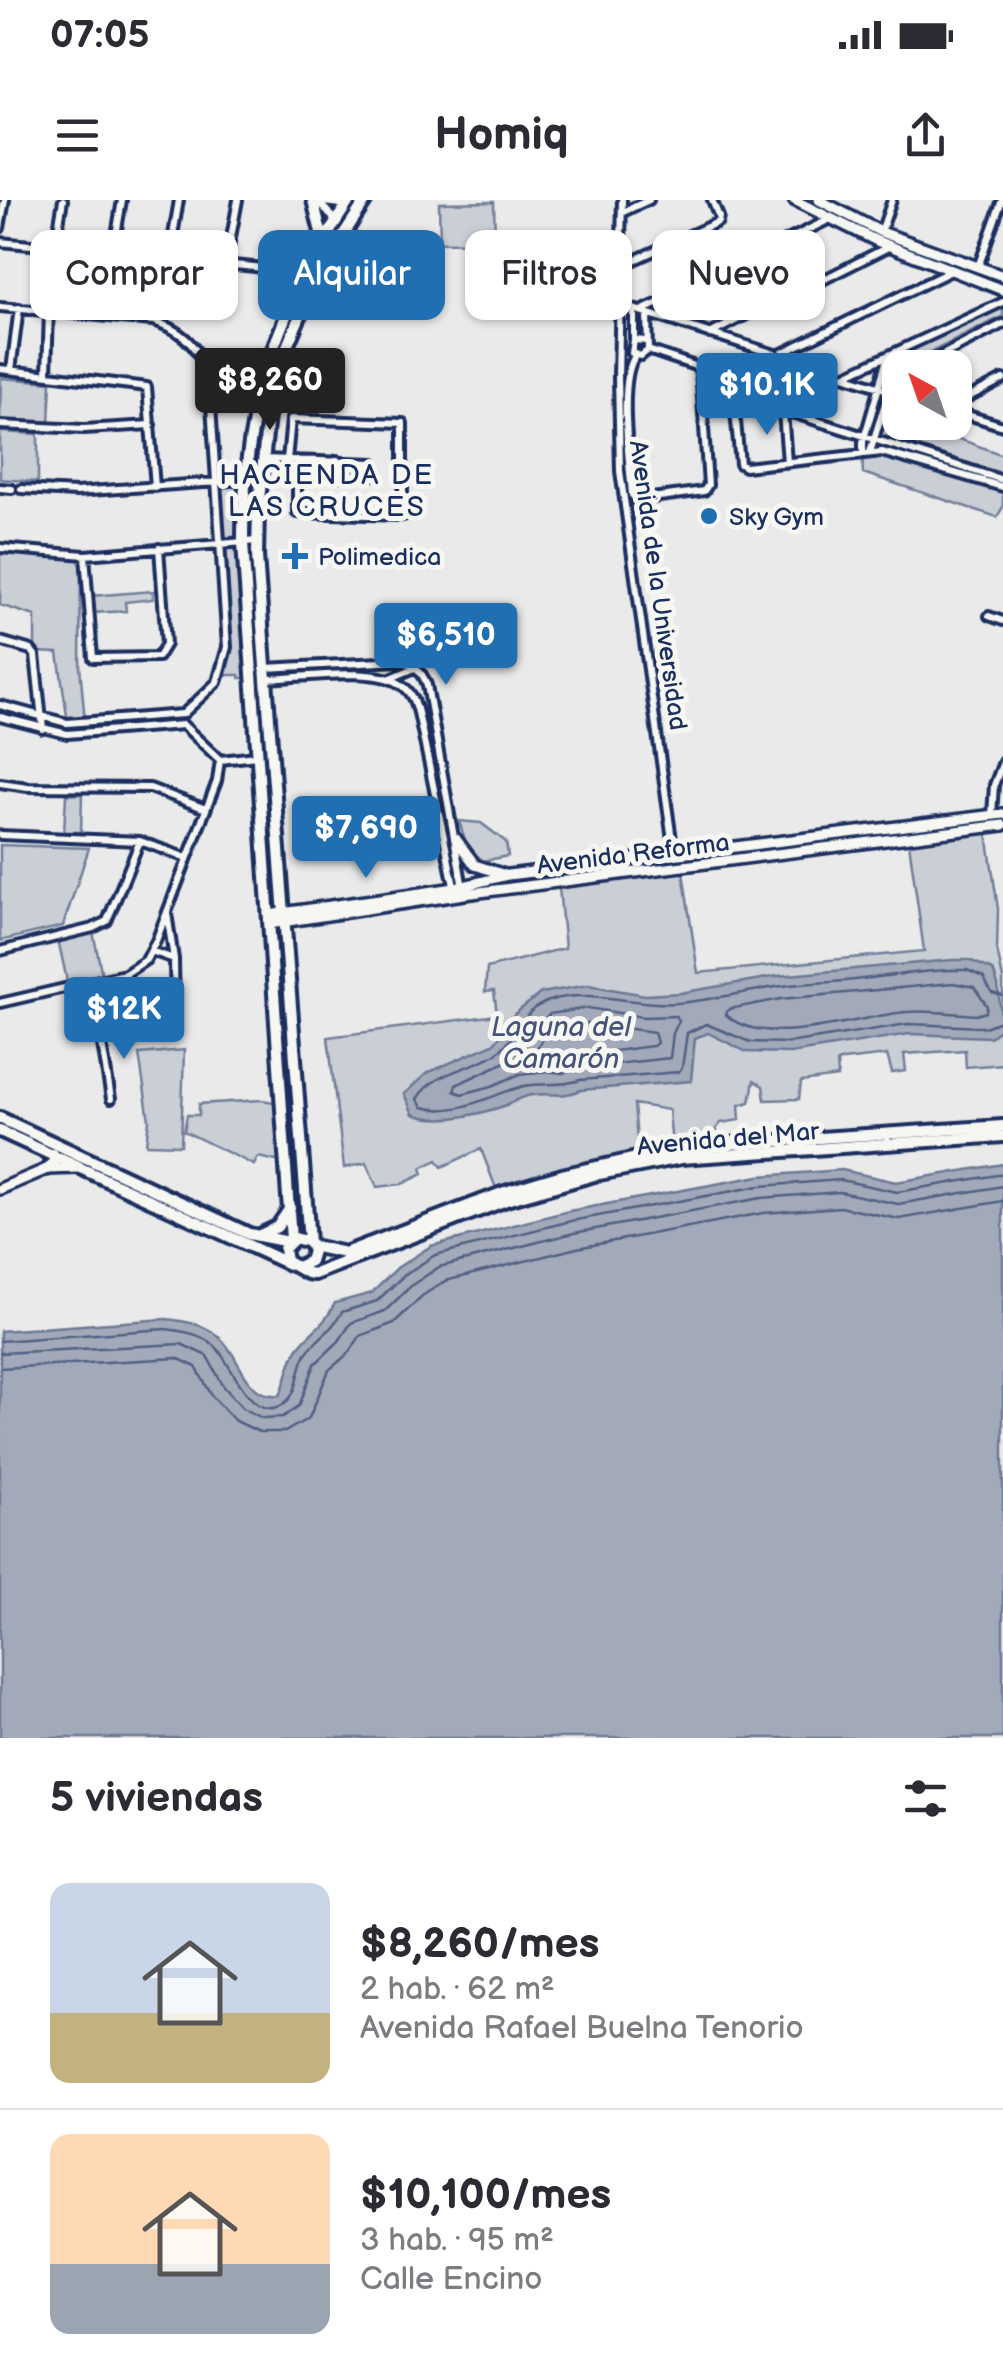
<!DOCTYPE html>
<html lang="es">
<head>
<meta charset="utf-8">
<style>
	:root { --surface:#fff; --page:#f2f2f3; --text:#2b2b33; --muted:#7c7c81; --line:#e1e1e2; --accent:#1f6fb2 }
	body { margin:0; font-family:"Balsamiq Sans",sans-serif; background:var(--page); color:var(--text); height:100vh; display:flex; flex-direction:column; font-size:38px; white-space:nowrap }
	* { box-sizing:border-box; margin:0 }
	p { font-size:32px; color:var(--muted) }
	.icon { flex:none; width:55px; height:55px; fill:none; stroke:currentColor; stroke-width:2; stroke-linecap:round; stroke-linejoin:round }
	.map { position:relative; height:1538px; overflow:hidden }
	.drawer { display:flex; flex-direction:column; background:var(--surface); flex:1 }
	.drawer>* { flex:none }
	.top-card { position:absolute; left:30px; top:30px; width:945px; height:90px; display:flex; gap:20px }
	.needle { width:65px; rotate:320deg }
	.controls { position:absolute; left:882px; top:150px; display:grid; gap:20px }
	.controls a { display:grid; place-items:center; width:90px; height:90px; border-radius:20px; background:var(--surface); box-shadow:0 2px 8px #0004; font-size:50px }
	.price { position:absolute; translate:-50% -85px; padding:0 22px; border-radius:10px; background:var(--accent); color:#fff; font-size:32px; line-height:65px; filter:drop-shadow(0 2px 5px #0008) }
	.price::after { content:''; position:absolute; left:50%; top:60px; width:30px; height:22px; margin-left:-15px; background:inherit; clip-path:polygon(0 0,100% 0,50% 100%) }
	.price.selected { background:#222; color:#fff }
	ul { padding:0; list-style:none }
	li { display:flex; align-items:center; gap:30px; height:250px; padding:0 50px }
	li+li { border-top:2px solid var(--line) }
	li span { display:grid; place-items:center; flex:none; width:280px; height:200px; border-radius:20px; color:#555 }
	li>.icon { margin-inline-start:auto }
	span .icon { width:120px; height:120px; fill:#fffc; stroke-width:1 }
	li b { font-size:42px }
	h2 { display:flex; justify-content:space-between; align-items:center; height:120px; padding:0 50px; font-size:42px }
	.chip { padding:0 35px; border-radius:20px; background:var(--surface); box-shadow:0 2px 8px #0004; font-size:35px; line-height:90px }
	.chip.selected { background:var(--accent); color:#fff }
	.status { display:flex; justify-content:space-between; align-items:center; height:70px; padding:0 50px; background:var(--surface); direction:ltr }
	.status svg { height:28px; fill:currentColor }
	header { display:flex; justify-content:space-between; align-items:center; height:130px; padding:0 50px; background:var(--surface); font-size:45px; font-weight:700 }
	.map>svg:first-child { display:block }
	.green { fill:#caced5; stroke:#727e9a; stroke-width:2.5 }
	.water { fill:#a2aaba; stroke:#6c7995; stroke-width:2.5 }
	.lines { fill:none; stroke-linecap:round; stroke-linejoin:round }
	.shore { stroke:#516083; stroke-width:2.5 }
	.street-casing { stroke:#1b2f5e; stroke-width:14 }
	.secondary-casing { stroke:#1b2f5e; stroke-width:16 }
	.primary-casing { stroke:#1b2f5e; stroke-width:18 }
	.street { stroke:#f6f6f2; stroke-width:6 }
	.secondary { stroke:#f6f6f2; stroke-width:9 }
	.primary { stroke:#f6f6f2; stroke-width:10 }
	.poi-dot { fill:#1f6fb2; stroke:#f6f6f2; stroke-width:4 }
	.labels { text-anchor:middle; stroke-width:10; stroke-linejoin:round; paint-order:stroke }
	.poi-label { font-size:25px; fill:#1b2f5e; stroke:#f6f6f2; text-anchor:start }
	.street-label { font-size:25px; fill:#1b2f5e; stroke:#f6f6f2 }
	.neighbourhood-label { font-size:28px; letter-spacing:2.5px; fill:#1b2f5e; stroke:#f6f6f2 }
	.water-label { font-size:28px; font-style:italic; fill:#44547a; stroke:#f6f6f2 }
</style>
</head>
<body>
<div class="status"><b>07:05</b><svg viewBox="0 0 49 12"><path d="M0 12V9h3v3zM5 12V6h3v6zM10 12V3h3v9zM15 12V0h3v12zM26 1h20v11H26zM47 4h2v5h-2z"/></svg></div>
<header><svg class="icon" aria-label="menu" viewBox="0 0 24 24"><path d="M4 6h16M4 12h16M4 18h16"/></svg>Homiq<svg class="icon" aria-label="share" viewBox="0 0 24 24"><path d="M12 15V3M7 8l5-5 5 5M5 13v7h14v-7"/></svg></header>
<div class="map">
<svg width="1003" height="1538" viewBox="0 0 1003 1538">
	<rect width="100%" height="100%" fill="#e9eae9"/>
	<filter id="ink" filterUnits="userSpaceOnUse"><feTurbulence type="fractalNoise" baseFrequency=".01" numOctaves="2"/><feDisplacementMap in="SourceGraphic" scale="20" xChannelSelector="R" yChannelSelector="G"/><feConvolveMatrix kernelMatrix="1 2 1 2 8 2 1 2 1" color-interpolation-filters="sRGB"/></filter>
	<g filter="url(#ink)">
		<path class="green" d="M494 2 495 42 440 43 439 3Z
			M50 72 88 80 84 107 47 105Z
			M1003 104V116L887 174 892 159Z
			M1 178 51 182 49 223 0 221Z
			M890 195 900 198V222L916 223 1003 255V307L997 317 863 273C860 241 878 223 890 195Z
			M0 232 38 234V282L0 279Z
			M224 285 241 288 240 336 237 339H224L221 335 219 289Z
			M238 347 247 478H240L239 475H226L232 450 223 352 227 348Z
			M0 352 81 358 80 466 85 522 68 523 58 453 35 452V416L0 405Z
			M153 391V399L125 402 126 411 93 413 91 396Z
			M427 539H430L439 577 444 583 458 676Z
			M82 594 81 632H64L66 595Z
			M459 621 481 623 506 642 508 656 483 661 467 646Z
			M979 632 987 633 998 709 997 750 1003 779V864L966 867 965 850 904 854 906 871 892 873 887 855 843 860 837 862 838 877 801 882 799 899 765 900 763 886 754 881 750 902 739 905 740 920 721 923 716 929 721 943 672 948 669 910 634 904 638 954 497 991 481 949 442 967 437 960 421 968 423 974 402 984 377 987 366 963 344 968 328 837 497 815 494 791 485 792 487 768 565 748 559 688 683 672 698 773 924 751 909 643Z
			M0 645 89 648 63 726 0 741Z
			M733 651V655L567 675 566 671Z
			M93 732 102 775 67 781 58 739Z
			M281 795H284L305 1037H293L292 954Z
			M184 850 181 945 146 944 149 920 139 854Z
			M262 900 274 902 281 962 258 957 254 965 184 931 187 915H199V904Z"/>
		<path class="water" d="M952 760H969L993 770 998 785 1002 828 990 837 909 834 790 853 747 852 708 833 695 838 691 881 581 890C561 899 548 891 527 896 517 899 508 905 498 908 472 916 438 924 413 914L404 894 427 873 493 844 501 835 506 821 541 793 588 785 645 795 680 793 778 776Z
			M1003 964V1538H0V1131L166 1119C185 1121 204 1124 219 1137 242 1156 243 1199 280 1195 287 1180 289 1161 298 1148 312 1129 323 1128 335 1103L372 1093 397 1068 431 1046 569 1011 759 976 842 970 896 982Z"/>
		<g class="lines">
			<path class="shore" d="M953 783 974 787 987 806 986 812 976 815C953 814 929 810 906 812 858 816 763 851 725 814L729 809 781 799Z
				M1003 796 992 793 983 777 967 770H952C917 771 881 777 845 781 823 783 799 783 776 787 744 792 711 800 678 803 635 807 589 787 549 801 519 811 517 840 495 854 470 870 434 871 417 899L422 907C457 917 492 894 524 886 544 882 561 887 580 880L679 872 682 868 687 833 706 824 750 842 788 843 908 824 985 827 1003 820
				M588 808 643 817 676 816 679 821 673 833 670 858 578 868 563 873 546 871 520 874 492 886 462 894 454 891 456 885 505 862 519 848 526 833 550 814Z
				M588 823 654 832 657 843 653 846C624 849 558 861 536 854 540 828 566 825 588 823Z
				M0 1141 165 1129C183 1131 203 1134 216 1147 230 1161 253 1229 286 1202 300 1191 297 1166 307 1152 320 1136 330 1133 342 1112L377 1101 404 1075 435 1055 571 1021 760 986 841 980 897 992 1003 974
				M0 1153 181 1144 207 1156 224 1187 243 1208 262 1218 283 1217 299 1206 315 1164 339 1141 351 1123 385 1111 412 1085 439 1067 574 1033 761 998 840 992 898 1004 1003 986
				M0 1168 177 1158 196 1167 212 1196 234 1220 259 1232H285L309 1218 329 1170 350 1152 360 1136 394 1123 422 1096 445 1081 577 1048 763 1013 840 1007 899 1019 1003 1001"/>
			<g class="street-casing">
				<path id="street" d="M317 0 336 21
					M622 0 618 177 620 271 674 654
					M623 12 649 0
					M830 19 771 48 795 94 888 47
					M0 28 5 0
					M881 32 892 0
					M0 42 305 72
					M55 47 63 0
					M113 53 122 0
					M169 59 179 0
					M226 64 238 0
					M621 66 718 22 719 17 712 0
					M978 67 1002 0
					M621 105 900 194
					M0 107 153 121C188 132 204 153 210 190L227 447 217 482 183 514
					M641 111 737 67 758 109 710 134
					M634 140V109
					M646 141 634 140 632 153 641 156 648 150 647 114
					M636 155C617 178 630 264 632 295L637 300 704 291 708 285 700 170 695 166 648 150
					M778 155 951 71
					M917 168 1003 124
					M0 169 147 187 155 287
					M11 170 19 108
					M47 173 49 111
					M846 175 1003 102
					M955 204 1003 179
					M955 211 1003 226
					M783 212 787 262
					M0 225 84 229 151 225
					M870 252 892 181 900 176
					M863 253V242L887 159
					M263 259 374 263 377 270 373 275 342 276 338 273 337 260
					M287 260 291 219 403 223V316L297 313V260
					M1003 280 738 196 734 200 740 264 745 267 882 252 1003 287
					M0 288 12 289
					M21 289 76 292 245 280
					M0 348 85 355 257 341
					M85 355 93 458 158 457 166 444 159 348
					M989 416 1003 421
					M0 441 31 450 35 455 43 529
					M265 468 399 461C414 463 422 471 427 485L463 688
					M391 478 417 467
					M267 479C300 478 378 465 403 486 415 495 417 508 420 522L455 691
					M0 505 67 523 183 514
					M0 517 67 534 183 525
					M183 525 220 560 257 556
					M0 583 28 587 150 588 206 609
					M992 615 994 585 1003 562
					M0 635 140 641 187 658
					M0 751 93 728 107 721 140 641
					M151 751 174 759
					M92 783 111 899
					M0 803 125 774 146 760 156 741 217 581 220 560
					M101 831 175 820 174 759 167 713"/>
			</g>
			<g class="secondary-casing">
				<path id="secondary" d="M794 0 877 41 1003 90
					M819 0 881 32 1003 76
					M456 639 475 665 505 675
					M269 715 455 688 508 675 1003 614
					M269 724 464 694 1003 625
					M0 989 47 969 78 968"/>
			</g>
			<g class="primary-casing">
				<path id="primary" d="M313 0 323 40
					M324 0 348 3
					M0 918 249 1034 289 1042
					M0 931 289 1064
					M47 969 54 962 53 954
					M260 1035 277 1027 290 1008
					M291 1040 243 343C242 211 277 108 350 0
					M309 1042 265 466 257 356 258 310 268 215 288 144 319 72 366 0
					M312 1046 345 1053 505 992 562 975 668 951 714 945 1003 926
					M297 1067 310 1061 313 1051 309 1042 295 1038 284 1049 286 1061 307 1073 314 1074 506 1000 594 975 681 958 1003 936"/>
			</g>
			<use href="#street" class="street"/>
			<use href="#secondary" class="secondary"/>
			<use href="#primary" class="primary"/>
		</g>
	</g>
	<g class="poi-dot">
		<circle cx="709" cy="316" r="10"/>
		<path d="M290 341h10v10h10v10h-10v10h-10v-10h-10v-10h10z"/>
	</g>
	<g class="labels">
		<g class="poi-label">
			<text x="729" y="325">Sky Gym</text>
			<text x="318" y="365">Polimedica</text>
		</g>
		<g class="street-label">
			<text transform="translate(659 385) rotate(82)" y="9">Avenida de la Universidad</text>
			<text transform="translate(633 653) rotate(-7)" y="9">Avenida Reforma</text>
			<text transform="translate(728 938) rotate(-5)" y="9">Avenida del Mar</text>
		</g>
		<g class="neighbourhood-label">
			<text x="327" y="284">HACIENDA DE<tspan x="327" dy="32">LAS CRUCES</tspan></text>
		</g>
		<g class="water-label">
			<text x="561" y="836">Laguna del<tspan x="561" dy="32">Camarón</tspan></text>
		</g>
	</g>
</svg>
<div class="controls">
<a><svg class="needle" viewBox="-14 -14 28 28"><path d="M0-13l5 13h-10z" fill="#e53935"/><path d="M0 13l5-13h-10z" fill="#7c7c81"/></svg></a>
</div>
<b class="price selected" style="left:270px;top:233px">$8,260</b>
<b class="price" style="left:767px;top:238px">$10.1K</b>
<b class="price" style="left:446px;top:488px">$6,510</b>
<b class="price" style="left:366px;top:681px">$7,690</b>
<b class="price" style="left:124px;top:862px">$12K</b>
<div class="top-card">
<a class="chip">Comprar</a>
<a class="chip selected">Alquilar</a>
<a class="chip">Filtros</a>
<a class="chip">Nuevo</a>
</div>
</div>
<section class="drawer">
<h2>5 viviendas<svg class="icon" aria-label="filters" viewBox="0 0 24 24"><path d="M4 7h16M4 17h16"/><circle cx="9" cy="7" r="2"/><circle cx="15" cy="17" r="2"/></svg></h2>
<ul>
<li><span style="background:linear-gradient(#c9d6e8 65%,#c2b280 0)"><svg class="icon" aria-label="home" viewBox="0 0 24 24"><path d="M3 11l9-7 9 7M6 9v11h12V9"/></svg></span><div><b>$8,260/mes</b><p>2 hab. · 62 m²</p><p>Avenida Rafael Buelna Tenorio</p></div></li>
<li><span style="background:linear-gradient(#ffd9b3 65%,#9aa5b1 0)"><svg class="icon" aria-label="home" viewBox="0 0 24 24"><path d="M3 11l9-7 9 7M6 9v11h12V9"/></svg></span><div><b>$10,100/mes</b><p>3 hab. · 95 m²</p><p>Calle Encino</p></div></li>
</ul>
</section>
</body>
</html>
